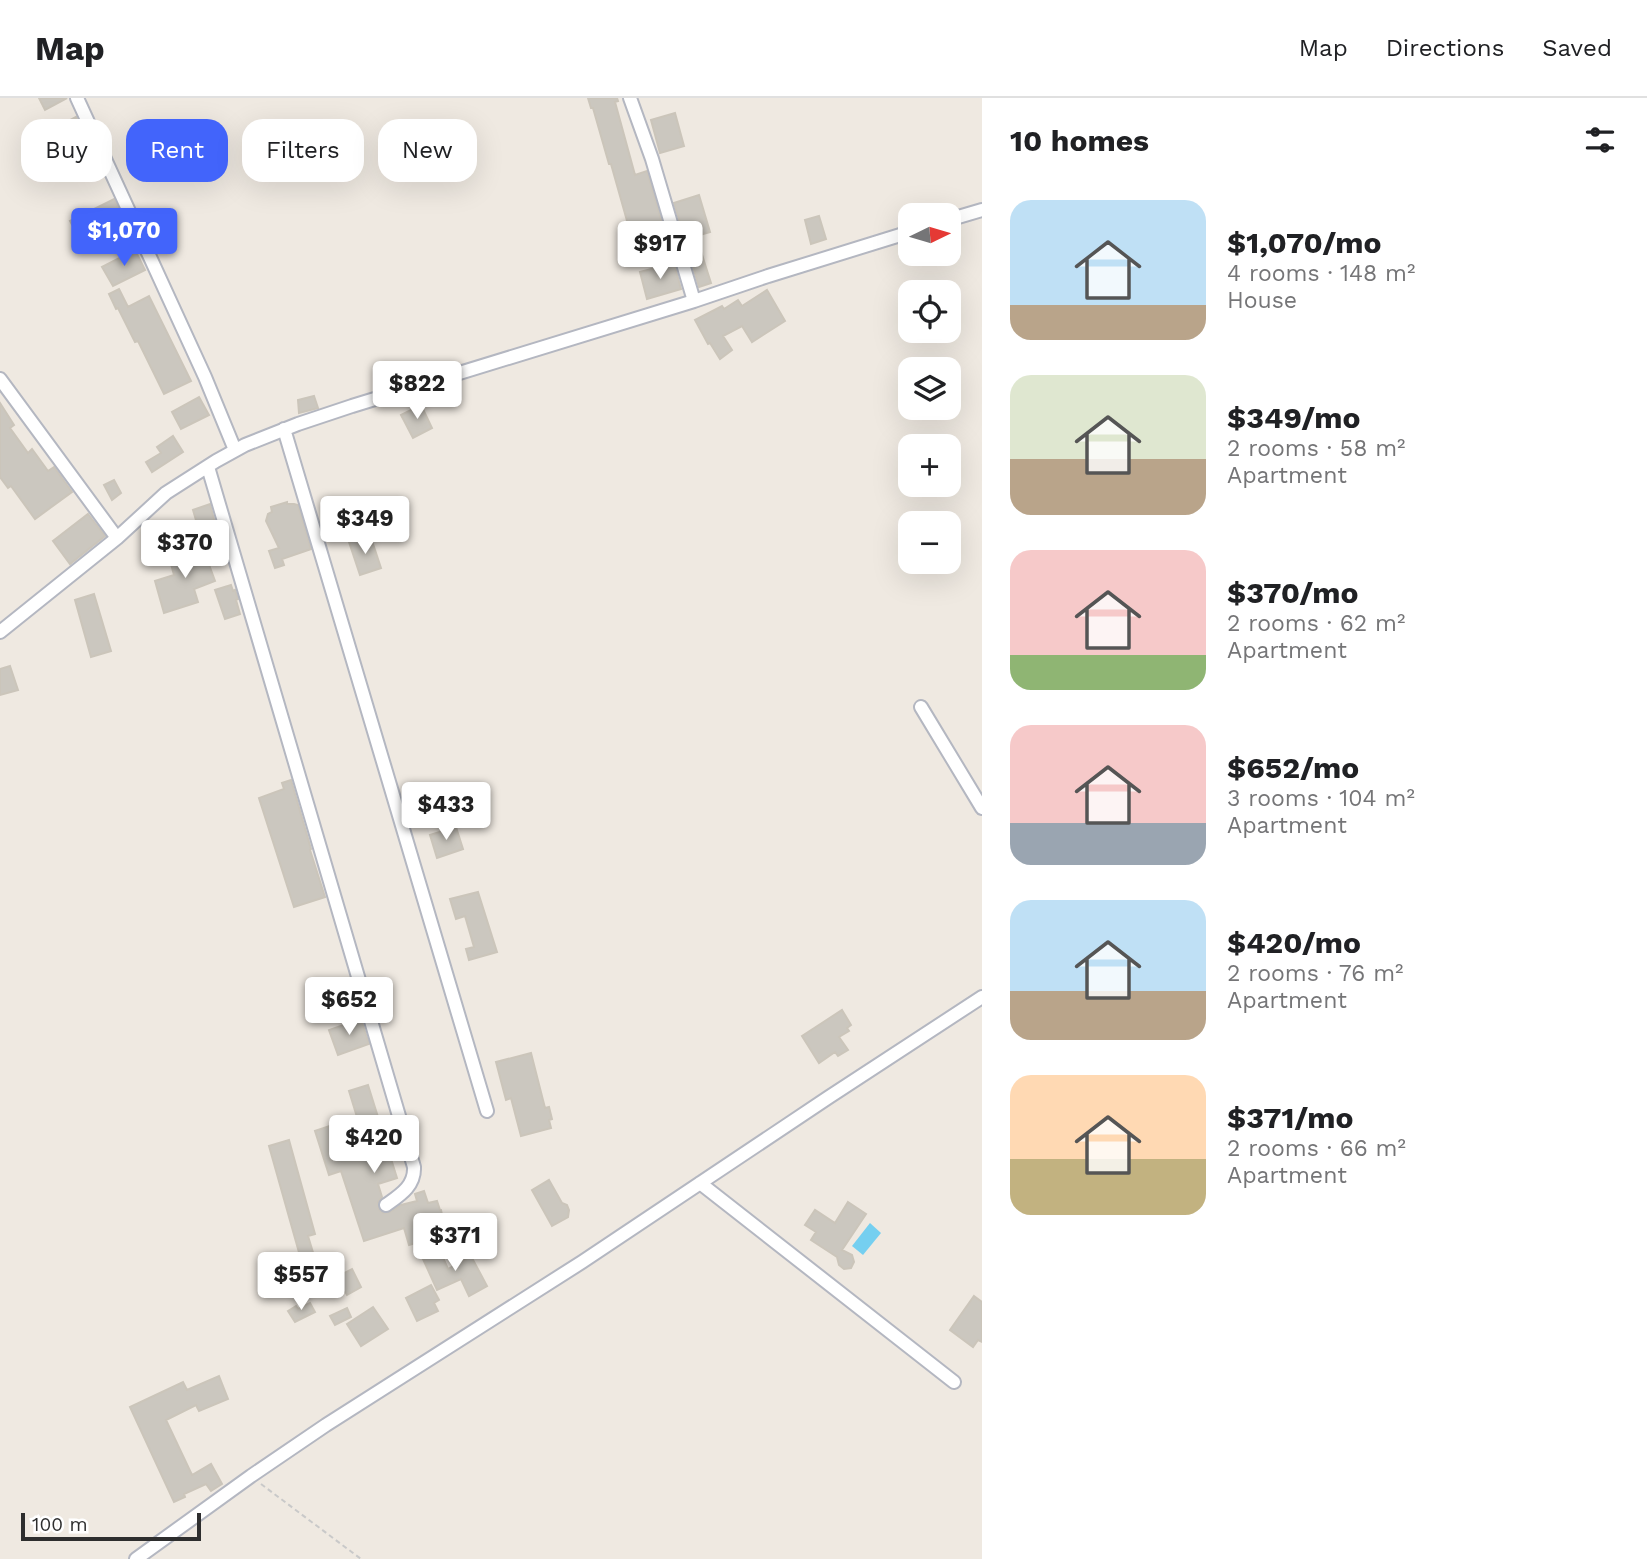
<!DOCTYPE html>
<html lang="en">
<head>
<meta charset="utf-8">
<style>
	:root { --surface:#fff; --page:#f6f6f6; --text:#202124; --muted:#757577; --line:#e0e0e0; --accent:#4264fb }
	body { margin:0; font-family:"Work Sans",sans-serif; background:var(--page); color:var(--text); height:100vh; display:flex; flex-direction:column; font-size:26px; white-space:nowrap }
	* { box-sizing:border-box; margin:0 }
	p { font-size:23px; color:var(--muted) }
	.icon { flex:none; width:38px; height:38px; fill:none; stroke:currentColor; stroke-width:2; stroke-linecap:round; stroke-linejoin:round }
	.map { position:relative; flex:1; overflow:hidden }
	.sheet { display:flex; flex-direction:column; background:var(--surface); width:665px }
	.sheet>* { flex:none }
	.guide { position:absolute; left:21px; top:21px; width:665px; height:63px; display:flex; gap:14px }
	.needle { width:46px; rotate:85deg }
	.fabs { position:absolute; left:898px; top:105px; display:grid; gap:14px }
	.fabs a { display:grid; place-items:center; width:63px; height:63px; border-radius:14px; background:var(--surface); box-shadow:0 7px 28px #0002; font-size:35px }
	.scale { position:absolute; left:21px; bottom:18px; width:180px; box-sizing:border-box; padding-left:7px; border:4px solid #2e2e2e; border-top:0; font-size:19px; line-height:24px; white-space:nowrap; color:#2e2e2e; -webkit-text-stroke:5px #fff; paint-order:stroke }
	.price { position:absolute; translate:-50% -60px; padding:0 16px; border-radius:7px; background:#fff; color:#222; font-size:23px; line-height:46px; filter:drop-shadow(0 2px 4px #0008) }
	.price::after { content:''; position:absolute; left:50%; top:42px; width:21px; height:16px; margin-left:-10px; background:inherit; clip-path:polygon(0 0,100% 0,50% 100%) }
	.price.current { background:var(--accent); color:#fff }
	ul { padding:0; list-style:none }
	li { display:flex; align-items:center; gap:21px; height:175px; padding:0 28px }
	li span { display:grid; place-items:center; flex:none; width:196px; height:140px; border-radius:21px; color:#555 }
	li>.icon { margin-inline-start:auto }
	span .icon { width:84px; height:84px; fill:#fffc; stroke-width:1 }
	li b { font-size:30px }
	h2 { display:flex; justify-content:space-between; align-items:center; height:84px; padding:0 28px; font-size:30px }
	.pill { padding:0 24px; border-radius:21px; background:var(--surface); box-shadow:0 7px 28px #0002; font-size:24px; line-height:63px }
	.pill.current { background:var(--accent); color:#fff }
	header { display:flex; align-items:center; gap:42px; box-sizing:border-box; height:98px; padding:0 35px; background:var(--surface); border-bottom:2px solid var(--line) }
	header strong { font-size:33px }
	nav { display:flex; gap:38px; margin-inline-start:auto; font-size:24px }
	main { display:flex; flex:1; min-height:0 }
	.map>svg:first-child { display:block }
	.water { fill:#75cff0 }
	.building { fill:#cbc7bf; stroke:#cbc5ba; stroke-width:2 }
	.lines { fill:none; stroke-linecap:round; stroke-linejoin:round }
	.minor-casing { stroke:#b4b7c1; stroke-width:16 }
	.path { stroke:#c9c9c9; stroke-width:2; stroke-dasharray:5 3.5; stroke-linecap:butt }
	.minor { stroke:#fff; stroke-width:12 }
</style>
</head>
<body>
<header>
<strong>Map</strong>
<nav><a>Map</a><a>Directions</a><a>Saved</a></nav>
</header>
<main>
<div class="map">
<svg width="982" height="1461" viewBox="0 0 982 1461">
	<rect width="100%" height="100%" fill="#efe9e1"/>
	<path class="water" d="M870 1125 881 1135 863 1157 852 1148Z"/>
	<path class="building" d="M39 0H67L45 12Z
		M588 0H617L618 3 615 4 635 77 647 73 665 135 633 144 611 66H609L593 10H591Z
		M675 15 684 48 660 55 651 22Z
		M76 19 91 51 74 59 71 53 45 66 31 39 48 30 50 33Z
		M699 97 710 134 696 138 711 185 699 189 674 105Z
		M114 101 122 119 80 141 70 123Z
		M819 118 826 141 811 146 805 122Z
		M135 152 145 172 113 188 102 169Z
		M674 165 681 191 647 201 640 174Z
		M119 191 128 209 149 198 191 283 164 296 138 243 135 244 118 210 116 211 109 196Z
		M767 192 785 223 752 244 742 228 723 238 732 252 720 261 710 245 708 246 695 222 722 208 724 211 738 202 742 208Z
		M314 298 318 310 299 315 298 302Z
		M199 299 209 317 181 331 172 314Z
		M0 305 14 327 10 330 28 355 32 351 48 373 54 369 72 394 35 421 11 388 8 390 0 379Z
		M421 307 432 330 413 340 401 317Z
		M173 338 183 354 152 374 146 364 161 355 157 349Z
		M114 382 121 395 112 402 104 387Z
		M287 404V406H294L298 407 311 451 282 461 284 467 275 470 269 453 279 450 266 423 268 416 272 414 271 409Z
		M210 406 221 448 205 453 193 412Z
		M346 413 353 433 331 440 327 428 333 426 331 419Z
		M88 416 105 438 70 466 53 443Z
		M366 439 369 448 373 446 381 470 360 477 349 444Z
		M201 445 215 483 194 491 198 504 164 515 155 483 174 477 171 466 188 460 185 451Z
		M231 487 233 493 235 492 238 501 236 502 240 516 225 521 215 492Z
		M94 496 111 553 91 559 75 502Z
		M10 568 18 592 0 597V571Z
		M291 682 311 751 310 752 325 799 294 809 259 700 284 691 282 685Z
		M456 729 463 751 437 760 430 737Z
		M478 794 497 854 469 862 466 851 474 849 465 818 456 821 450 801Z
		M842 912 851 927 847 930 849 933 839 939 848 952 838 958 835 954 819 965 802 938Z
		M361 921 369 946 338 957 329 932Z
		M531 955 545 1010 549 1009 552 1021 549 1022 551 1030 521 1038 511 1000 506 1002 496 964Z
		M368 987 397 1080 378 1086 382 1099 378 1104 379 1111 383 1115 390 1114 401 1107 417 1103 415 1096 424 1093 428 1105 437 1103 440 1112H441L446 1136 409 1147 404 1130 364 1143 341 1073 329 1077 315 1033 357 1019 349 993Z
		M289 1042 315 1136 308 1138 315 1161 302 1165 269 1048Z
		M549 1082 562 1105 567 1107 569 1112 568 1119 552 1128 532 1092Z
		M848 1104 866 1116 842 1152 852 1157 854 1164 851 1170 844 1171 839 1167 837 1159 811 1142 816 1134 805 1127 815 1112 835 1125Z
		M440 1153 448 1171 471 1158 487 1188 469 1198 461 1181 437 1192 423 1161Z
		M352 1171 361 1189 347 1197 337 1179Z
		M431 1187 439 1202 434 1205 438 1213 417 1223 406 1200Z
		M974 1198 982 1204V1244L978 1242 973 1249 950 1232Z
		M310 1205 315 1214 295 1224 288 1213 296 1208 298 1211Z
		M373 1209 388 1231 361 1248 347 1226Z
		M347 1210 351 1219 335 1227 330 1218Z
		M219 1278 228 1301 199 1313 196 1307 166 1322 192 1377 211 1366 222 1386 211 1393 206 1386 184 1396 185 1399 174 1404 130 1309 183 1284 187 1292Z"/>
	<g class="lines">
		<g class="minor-casing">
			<path id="minor" d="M77 0 205 279 235 352
				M630 0 652 61 694 203
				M948 122 982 112
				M0 281 117 440
				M284 331 487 1013
				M208 369 414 1069C415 1088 400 1097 386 1107
				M0 534 117 440 166 395 216 363 245 347 298 326 352 308 694 203 768 178 910 134
				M921 609 982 710
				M700 1085 954 1284
				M136 1461 251 1378 326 1327 582 1164 829 999 982 899"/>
		</g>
		<path class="path" d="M261 1386 361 1461"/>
		<use href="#minor" class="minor"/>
	</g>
</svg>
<div class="fabs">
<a><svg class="needle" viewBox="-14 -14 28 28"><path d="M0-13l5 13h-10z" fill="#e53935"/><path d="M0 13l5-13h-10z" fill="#757577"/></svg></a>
<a><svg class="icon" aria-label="locate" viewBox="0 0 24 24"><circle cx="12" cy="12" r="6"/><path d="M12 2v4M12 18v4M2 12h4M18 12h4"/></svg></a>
<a><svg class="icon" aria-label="layers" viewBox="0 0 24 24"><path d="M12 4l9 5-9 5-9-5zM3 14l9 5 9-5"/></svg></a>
<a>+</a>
<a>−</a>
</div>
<div class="scale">100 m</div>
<b class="price current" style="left:124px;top:170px">$1,070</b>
<b class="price" style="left:660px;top:183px">$917</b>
<b class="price" style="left:417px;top:323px">$822</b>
<b class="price" style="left:365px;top:458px">$349</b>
<b class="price" style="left:185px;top:482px">$370</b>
<b class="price" style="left:446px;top:744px">$433</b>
<b class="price" style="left:349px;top:939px">$652</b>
<b class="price" style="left:374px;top:1077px">$420</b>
<b class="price" style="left:455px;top:1175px">$371</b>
<b class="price" style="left:301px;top:1214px">$557</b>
<div class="guide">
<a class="pill">Buy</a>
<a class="pill current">Rent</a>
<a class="pill">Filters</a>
<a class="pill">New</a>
</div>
</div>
<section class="sheet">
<h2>10 homes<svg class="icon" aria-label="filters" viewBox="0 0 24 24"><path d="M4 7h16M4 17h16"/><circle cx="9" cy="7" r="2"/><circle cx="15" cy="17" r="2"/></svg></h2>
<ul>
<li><span style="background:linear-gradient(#bfe0f5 75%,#b9a48a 0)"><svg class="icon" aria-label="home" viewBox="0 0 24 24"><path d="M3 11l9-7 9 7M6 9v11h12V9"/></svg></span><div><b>$1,070/mo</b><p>4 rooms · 148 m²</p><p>House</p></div></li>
<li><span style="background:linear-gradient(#dfe7d0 60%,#b9a48a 0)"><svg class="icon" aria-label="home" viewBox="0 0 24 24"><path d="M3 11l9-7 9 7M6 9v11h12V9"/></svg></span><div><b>$349/mo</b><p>2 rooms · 58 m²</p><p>Apartment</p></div></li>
<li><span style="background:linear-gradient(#f6c9c9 75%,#8fb573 0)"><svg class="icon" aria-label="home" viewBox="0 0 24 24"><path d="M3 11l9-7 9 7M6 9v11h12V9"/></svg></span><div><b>$370/mo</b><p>2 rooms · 62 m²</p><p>Apartment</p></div></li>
<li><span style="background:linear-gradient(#f6c9c9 70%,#9aa5b1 0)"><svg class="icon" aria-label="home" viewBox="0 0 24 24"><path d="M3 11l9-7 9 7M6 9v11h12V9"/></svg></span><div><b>$652/mo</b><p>3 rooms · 104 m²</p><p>Apartment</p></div></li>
<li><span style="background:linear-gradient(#bfe0f5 65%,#b9a48a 0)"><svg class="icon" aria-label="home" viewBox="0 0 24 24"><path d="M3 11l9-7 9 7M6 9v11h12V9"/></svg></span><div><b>$420/mo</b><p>2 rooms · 76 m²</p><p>Apartment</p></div></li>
<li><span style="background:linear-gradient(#ffd9b3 60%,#c2b280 0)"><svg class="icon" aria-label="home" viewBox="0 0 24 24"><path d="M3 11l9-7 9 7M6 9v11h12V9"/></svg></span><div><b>$371/mo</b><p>2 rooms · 66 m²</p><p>Apartment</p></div></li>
</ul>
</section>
</main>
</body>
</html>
